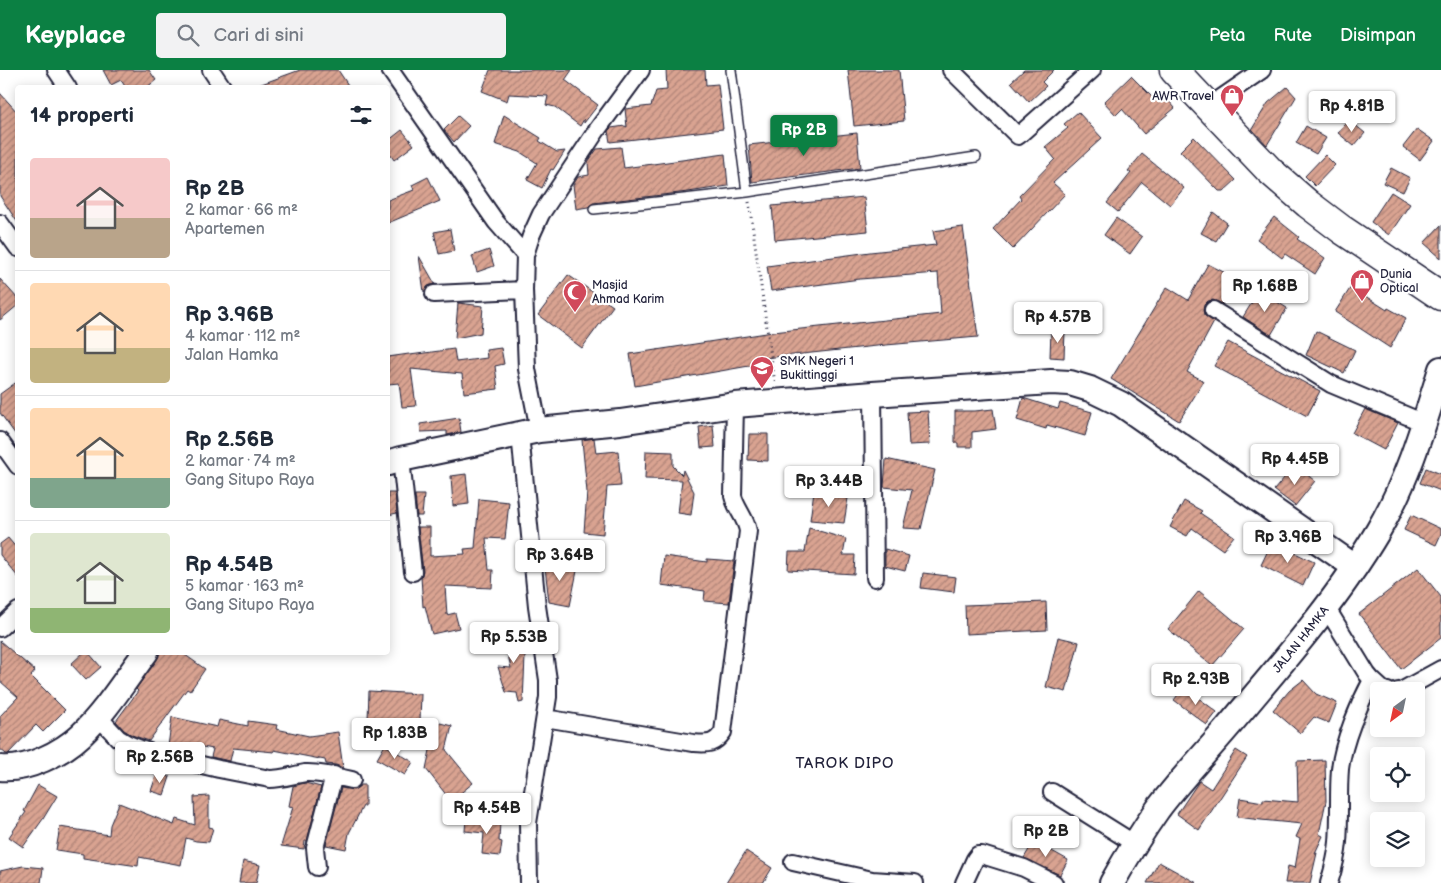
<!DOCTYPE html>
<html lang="id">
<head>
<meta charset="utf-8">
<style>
	:root { --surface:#fff; --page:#f2f2f3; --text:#1f2937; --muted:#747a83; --line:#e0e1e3; --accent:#0b8043 }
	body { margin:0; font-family:"Balsamiq Sans",sans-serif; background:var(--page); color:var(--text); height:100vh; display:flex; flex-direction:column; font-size:19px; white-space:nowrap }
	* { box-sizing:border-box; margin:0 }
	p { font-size:16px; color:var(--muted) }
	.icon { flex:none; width:28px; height:28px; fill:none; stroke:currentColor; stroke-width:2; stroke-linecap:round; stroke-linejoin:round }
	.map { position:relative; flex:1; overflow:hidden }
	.side { position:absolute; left:15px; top:15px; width:375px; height:570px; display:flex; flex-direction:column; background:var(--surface); border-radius:5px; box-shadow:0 2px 12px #0003 }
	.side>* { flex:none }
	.needle { width:32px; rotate:213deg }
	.controls { position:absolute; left:1370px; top:612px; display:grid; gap:10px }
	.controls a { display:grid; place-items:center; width:55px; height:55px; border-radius:5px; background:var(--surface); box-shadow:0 2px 12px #0003; font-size:25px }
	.price { position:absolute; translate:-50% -42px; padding:0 11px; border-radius:5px; background:#fff; color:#222; font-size:16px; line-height:32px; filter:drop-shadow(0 1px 2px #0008) }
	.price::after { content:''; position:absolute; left:50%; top:30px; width:15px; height:11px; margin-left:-8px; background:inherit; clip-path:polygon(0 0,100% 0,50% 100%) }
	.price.current { background:var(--accent); color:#fff }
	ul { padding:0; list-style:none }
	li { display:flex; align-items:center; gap:15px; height:125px; padding:0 15px }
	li+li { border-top:1px solid var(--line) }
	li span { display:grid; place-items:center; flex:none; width:140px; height:100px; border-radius:5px; color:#555 }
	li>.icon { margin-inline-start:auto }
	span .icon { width:60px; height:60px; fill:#fffc; stroke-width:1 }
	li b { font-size:21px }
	h2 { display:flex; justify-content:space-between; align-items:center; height:60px; padding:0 15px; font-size:21px }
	header { display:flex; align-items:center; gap:30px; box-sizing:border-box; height:70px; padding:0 25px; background:var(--accent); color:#fff }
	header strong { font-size:24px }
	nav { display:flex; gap:28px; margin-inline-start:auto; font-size:18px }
	.search { width:350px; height:45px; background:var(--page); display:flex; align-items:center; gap:12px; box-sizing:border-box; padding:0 18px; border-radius:5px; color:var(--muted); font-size:19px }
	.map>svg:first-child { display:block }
	.building { fill:url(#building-hatch); stroke:#22223b }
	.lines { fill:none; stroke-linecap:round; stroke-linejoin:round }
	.lane-casing { stroke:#22223b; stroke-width:12 }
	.street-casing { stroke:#22223b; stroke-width:20 }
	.secondary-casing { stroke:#22223b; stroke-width:28 }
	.highway-casing { stroke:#22223b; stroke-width:31 }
	.path { stroke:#22223b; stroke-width:3; stroke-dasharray:1 4; stroke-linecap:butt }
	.lane { stroke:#fff; stroke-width:9 }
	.street { stroke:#fff; stroke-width:16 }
	.secondary { stroke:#fff; stroke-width:24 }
	.highway { stroke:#fff; stroke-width:28 }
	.labels { text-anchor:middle; stroke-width:4.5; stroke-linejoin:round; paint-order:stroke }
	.poi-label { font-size:12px; fill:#22223b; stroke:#fff; text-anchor:start }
	.street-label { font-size:12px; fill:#22223b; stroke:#fff }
	.quarter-label { font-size:15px; letter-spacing:1px; fill:#22223b; stroke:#fff }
</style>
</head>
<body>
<header>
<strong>Keyplace</strong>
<div class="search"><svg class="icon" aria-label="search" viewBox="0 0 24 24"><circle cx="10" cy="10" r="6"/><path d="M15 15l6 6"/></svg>Cari di sini</div>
<nav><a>Peta</a><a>Rute</a><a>Disimpan</a></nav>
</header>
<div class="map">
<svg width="1441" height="813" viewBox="0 0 1441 813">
	<defs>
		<pattern id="building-hatch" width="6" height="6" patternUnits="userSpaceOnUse" patternTransform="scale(1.25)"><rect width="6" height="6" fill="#d9a391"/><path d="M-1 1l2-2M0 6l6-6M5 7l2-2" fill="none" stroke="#b08478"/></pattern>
	</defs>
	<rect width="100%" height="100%" fill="#fff"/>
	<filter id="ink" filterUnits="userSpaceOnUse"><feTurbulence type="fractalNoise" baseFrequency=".02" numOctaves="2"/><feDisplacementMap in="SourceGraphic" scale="10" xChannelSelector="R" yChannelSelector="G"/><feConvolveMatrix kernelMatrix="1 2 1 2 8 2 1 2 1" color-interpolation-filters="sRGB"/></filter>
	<g filter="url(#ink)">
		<path class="building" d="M103 0H149L156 10 146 18H126L121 10 111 15Z
			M300 0H338L350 18H257L256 16Z
			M490 0H572L565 10 598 35 584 53V49L580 56 555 37 546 35 548 26 509 24 507 31 482 21Z
			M666 0H705L706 15 718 14 723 59 610 72 608 61 611 58 625 56 627 57 625 39 651 36 656 21 667 20Z
			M848 0H899L904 51 854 56Z
			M1024 0H1054L1042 12 1046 16 1029 32 1011 12Z
			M1131 6 1156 31 1163 24 1175 38 1144 64 1122 39 1116 45 1104 32Z
			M1287 17 1296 27 1267 75 1252 59 1268 33Z
			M0 23 18 43V153L0 126Z
			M1078 42 1102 68 1053 113 1065 124 1013 179 993 159 1021 129 1019 126 1055 89 1045 77 1068 58 1064 54Z
			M504 45 541 68 539 71 557 82 565 81 553 100 551 99 542 118 527 110 537 93 520 82 495 74Z
			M458 46 469 56 454 72 444 60Z
			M1349 50 1365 63 1354 76 1338 63Z
			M1306 56 1326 68 1316 84 1296 73Z
			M1417 59 1434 71 1420 90 1403 77Z
			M402 60 414 75 394 90 388 81V71Z
			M857 63 860 98 752 112 749 75Z
			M1194 67 1236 110 1224 121H1219L1180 81Z
			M621 77 624 98 725 84 728 116 688 122 593 133 588 137 576 139 573 115 578 107 589 105 588 92 597 79Z
			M1142 84 1184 118 1170 135 1142 112 1118 142 1107 133 1131 103 1128 101Z
			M1325 85 1335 95 1315 116 1305 106Z
			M1391 98 1410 108 1403 122 1383 113Z
			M428 107 440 131 388 153V130L414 120 412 115Z
			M1391 122 1410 134 1389 165 1371 152Z
			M864 127 868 161 775 170 772 136Z
			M1213 142 1227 153 1216 171 1201 163Z
			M1274 147 1299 167 1297 169 1325 188 1315 204 1285 184 1282 188 1257 169Z
			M1116 148 1142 167 1130 184 1104 165Z
			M1441 155V188L1424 173Z
			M963 157 978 267 886 275 765 288 766 293 635 316 630 284 773 262 941 244 938 203 860 209 771 221 767 196 870 182 936 175 933 161Z
			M450 159 454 181 439 184 434 162Z
			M489 180 494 196 477 202 472 186Z
			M419 186 435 214 428 216 424 222Z
			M1208 194 1237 209 1223 234 1213 230 1208 231 1204 235 1203 240 1204 245 1214 252 1187 302 1204 311 1179 351 1111 309 1167 217 1188 230Z
			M568 205 613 236 582 278 538 245Z
			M0 209 18 229V235L0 250Z
			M1351 217 1387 240 1388 238 1406 248 1390 278 1335 242Z
			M1259 221 1287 238 1271 265 1243 247Z
			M458 233 483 236 481 263 455 268Z
			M1051 260H1065L1064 288 1050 287Z
			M1316 261 1355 280 1344 303 1306 285Z
			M1228 272 1320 321 1307 346 1214 296Z
			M501 278 504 294 495 296 498 319 464 323 462 304 411 299 416 336 402 337 399 313 388 314V287L409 284 410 285 454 279 456 292 487 288 486 280Z
			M18 311V368L0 343V324Z
			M1023 328 1058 339 1060 333 1092 342 1085 366 1047 355 1046 359 1017 350Z
			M993 339 996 359 972 362V377H958V373H955V341H975Z
			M1365 339 1398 353 1384 380 1352 363Z
			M928 341 930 374 909 375 907 342Z
			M459 348 461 362 447 365V361L421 362 420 354Z
			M713 355 715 377 701 378 699 357Z
			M749 364H768V391L748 390Z
			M594 368 596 383 618 381 621 416 607 417 603 464 584 462 587 422 582 370Z
			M646 381 673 382V396L682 405 683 400 694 422 691 445 678 443 682 410 645 409Z
			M886 389 935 400 921 459 903 458 912 420 884 417Z
			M1295 395 1315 411 1295 436 1274 420Z
			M1426 398 1441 404V421L1420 413Z
			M466 404 469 434 453 436 451 406Z
			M814 421 848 428 844 453 810 450Z
			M388 423H395L397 443 388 445Z
			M415 425H424L422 446H417Z
			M479 429 509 432 505 469 486 468 489 500H493L492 518 445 516 447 545 455 543 459 558 432 564 425 536 423 537 421 507 423 501 418 457H430V486L465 484 464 479 475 478Z
			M1184 431 1202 441 1200 443 1234 466 1223 480 1192 458 1187 466 1170 457Z
			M1411 445 1441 459V464L1436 475 1404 460Z
			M809 458 846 469 843 485H855L854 504 788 500 789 482H805Z
			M8 468 18 480V507L0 485V474Z
			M1272 472 1314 492 1303 516 1261 495Z
			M885 479 909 486 905 501 885 496Z
			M664 486 707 492V489L734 491 729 533 704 531 705 521 661 515Z
			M544 489 578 496 570 536 549 532Z
			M1418 498 1441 527V568L1401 599 1359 544Z
			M923 503 956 507 954 522 921 518Z
			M1199 521 1244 559 1212 596 1168 559Z
			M1046 532 1047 560 966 564 965 535Z
			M518 558 525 587 523 632 519 633 517 623 506 622 498 597 511 598 502 560Z
			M1058 567 1079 572 1066 622 1046 617Z
			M0 571 35 601 31 606 65 640 43 662 36 655 8 684H6L0 679V646L18 627 0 611Z
			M84 582H88L101 597 86 610 71 594Z
			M161 582H181L205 599 190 621 187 619 149 671 132 665 124 660 116 651 138 621 136 619Z
			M1303 610 1316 624 1337 633 1329 653 1314 647 1300 663 1273 640 1289 621Z
			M1184 617 1217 642 1207 655 1174 630Z
			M369 621 421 624 420 651 368 649Z
			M172 647 217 657 219 650 248 656V651L277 655 276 659 309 666 338 662 343 698 336 695 326 694 325 690 274 680V682L233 678 230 691 211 687 213 679 186 674V678L168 676Z
			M436 652 452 656 446 680 473 713 451 731 426 699Z
			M385 675 413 692 405 705 377 689Z
			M1236 680 1247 687 1199 760 1177 744 1199 711 1211 719Z
			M1325 690 1326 731 1319 764 1323 766 1315 783H1317L1310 813H1285L1288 796 1295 798 1300 769 1296 767 1302 754 1261 750 1237 747 1240 728 1263 732V729L1298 732 1297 691Z
			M157 703 170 707 164 725 151 721Z
			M305 713 321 717 307 771H305L304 779 281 776 293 737 289 736 293 716Z
			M38 715 57 726 43 749 23 777 9 767 26 742 24 741Z
			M361 715H365V736H363L349 763 346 779 326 775 341 718 354 720Z
			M209 726V757L213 758 209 772 196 771 186 768 181 795 139 787 138 796 83 788V784L56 780 60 757 109 765 110 755 119 733 174 755 176 749 195 755 194 727Z
			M466 748 500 751 499 771 502 772 500 786 482 784 484 763 465 761Z
			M1034 771 1068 790 1060 805 1024 788Z
			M746 781 772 798 763 813H726Z
			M243 791 260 795 256 813H239Z
			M1159 792 1197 813H1147Z
			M23 796 43 798 41 813H0V801Z"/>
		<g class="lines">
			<g class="lane-casing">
				<path id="lane" d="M731 0 747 122
					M594 139 747 122 976 87"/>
			</g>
			<g class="street-casing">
				<path id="street" d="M56 0 68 18
					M211 0 223 18
					M390 0 496 152 525 185
					M951 0 1018 66 1092 0
					M1208 37 1262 0
					M0 153 18 178
					M434 224 524 220
					M1213 240 1331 314 1424 353
					M873 324 875 508
					M539 360 527 299 524 220 525 185 531 166 541 144 597 60 641 0
					M520 364 537 536 548 610V627L528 753 529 813
					M0 371 18 396
					M401 389 413 502
					M1326 537 1367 604 1372 610C1359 634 1343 672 1340 699 1338 723 1340 748 1338 772 1337 786 1333 800 1329 813
					M0 558 18 541
					M1372 610 1383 620 1388 621
					M1398 621H1401L1441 599
					M99 645 105 654 118 668 128 674 143 680 159 685 219 699 270 709C282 709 293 705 305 703 318 702 339 707 352 710
					M545 648 693 673C708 674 714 675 723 662L748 461C746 448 736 439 733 426L735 335
					M1052 722 1135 774
					M793 792 872 810 915 813
					M317 797 315 778 334 705
					M964 813 975 789 978 785H982L1024 798 1054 813"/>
			</g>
			<g class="secondary-casing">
				<g id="secondary">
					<path d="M388 393 401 389 539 360 620 352 735 335 873 324 1051 312 1070 313 1090 319 1121 334 1355 497"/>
					<path d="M0 698C26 701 62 683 81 665 106 641 125 610 146 582"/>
					<path id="s1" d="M1112 813C1126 788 1141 763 1158 739 1179 711 1204 685 1227 658 1280 595 1336 532 1378 461 1408 410 1424 354 1441 299"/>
				</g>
			</g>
			<g class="highway-casing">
				<path id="highway" d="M1174 0 1270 101 1308 134 1341 159 1441 226"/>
			</g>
			<path class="path" d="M749 132 775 314"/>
			<use href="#lane" class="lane"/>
			<use href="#street" class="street"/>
			<use href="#secondary" class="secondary"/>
			<use href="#highway" class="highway"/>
		</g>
	</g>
	<defs>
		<g id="shop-pin" transform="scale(1.25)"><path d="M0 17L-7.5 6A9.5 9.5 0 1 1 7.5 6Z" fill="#d1495b" stroke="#fff"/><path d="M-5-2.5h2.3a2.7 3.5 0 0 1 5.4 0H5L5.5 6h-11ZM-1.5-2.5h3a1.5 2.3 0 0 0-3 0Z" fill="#fff"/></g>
		<g id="mosque-pin" transform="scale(1.25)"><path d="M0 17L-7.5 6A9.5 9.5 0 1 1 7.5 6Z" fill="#d1495b" stroke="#fff"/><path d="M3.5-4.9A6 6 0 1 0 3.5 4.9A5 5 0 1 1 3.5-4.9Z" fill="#fff"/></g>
		<g id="school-pin" transform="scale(1.25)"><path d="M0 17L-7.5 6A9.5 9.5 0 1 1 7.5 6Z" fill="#d1495b" stroke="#fff"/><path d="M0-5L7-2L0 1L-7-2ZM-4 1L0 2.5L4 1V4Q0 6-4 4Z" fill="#fff"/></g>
	</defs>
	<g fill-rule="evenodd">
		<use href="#shop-pin" x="1232" y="26"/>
		<use href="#shop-pin" x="1362" y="211"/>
		<use href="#mosque-pin" x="575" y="222"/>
		<use href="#school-pin" x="762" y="298"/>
	</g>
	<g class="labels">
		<g class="poi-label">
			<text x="1214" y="30" text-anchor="end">AWR Travel</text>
			<text x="1380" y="208">Dunia<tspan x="1380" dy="14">Optical</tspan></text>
			<text x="592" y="219">Masjid<tspan x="592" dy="14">Ahmad Karim</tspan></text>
			<text x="780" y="295">SMK Negeri 1<tspan x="780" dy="14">Bukittinggi</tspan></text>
		</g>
		<g class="street-label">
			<text dy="4" stroke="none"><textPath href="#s1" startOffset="309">JALAN HAMKA</textPath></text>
		</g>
		<g class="quarter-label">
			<text x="845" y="698">TAROK DIPO</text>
		</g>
	</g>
</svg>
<div class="controls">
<a><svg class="needle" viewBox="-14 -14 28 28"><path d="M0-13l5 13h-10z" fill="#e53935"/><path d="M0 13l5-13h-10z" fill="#747a83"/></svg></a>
<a><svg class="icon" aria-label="locate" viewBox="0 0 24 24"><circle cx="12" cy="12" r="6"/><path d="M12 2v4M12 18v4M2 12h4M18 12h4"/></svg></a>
<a><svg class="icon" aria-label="layers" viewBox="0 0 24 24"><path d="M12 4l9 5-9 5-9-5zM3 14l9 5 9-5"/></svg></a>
</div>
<b class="price" style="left:1352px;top:63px">Rp 4.81B</b>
<b class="price current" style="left:804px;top:87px">Rp 2B</b>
<b class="price" style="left:1265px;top:243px">Rp 1.68B</b>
<b class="price" style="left:1058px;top:274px">Rp 4.57B</b>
<b class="price" style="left:1295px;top:416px">Rp 4.45B</b>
<b class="price" style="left:829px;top:438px">Rp 3.44B</b>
<b class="price" style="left:1288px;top:494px">Rp 3.96B</b>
<b class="price" style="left:560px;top:512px">Rp 3.64B</b>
<b class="price" style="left:514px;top:594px">Rp 5.53B</b>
<b class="price" style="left:1196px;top:636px">Rp 2.93B</b>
<b class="price" style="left:395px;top:690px">Rp 1.83B</b>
<b class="price" style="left:160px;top:714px">Rp 2.56B</b>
<b class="price" style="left:487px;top:765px">Rp 4.54B</b>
<b class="price" style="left:1046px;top:788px">Rp 2B</b>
<section class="side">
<h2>14 properti<svg class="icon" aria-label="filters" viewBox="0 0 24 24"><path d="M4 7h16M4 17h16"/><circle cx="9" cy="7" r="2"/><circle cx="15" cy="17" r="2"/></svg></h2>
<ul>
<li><span style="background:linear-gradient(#f6c9c9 60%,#b9a48a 0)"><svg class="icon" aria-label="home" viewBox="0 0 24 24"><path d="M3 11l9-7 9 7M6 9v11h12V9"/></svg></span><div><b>Rp 2B</b><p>2 kamar · 66 m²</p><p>Apartemen</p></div></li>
<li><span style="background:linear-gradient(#ffd9b3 65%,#c2b280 0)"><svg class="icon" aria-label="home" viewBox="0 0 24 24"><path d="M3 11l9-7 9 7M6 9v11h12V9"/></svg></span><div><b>Rp 3.96B</b><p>4 kamar · 112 m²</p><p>Jalan Hamka</p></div></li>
<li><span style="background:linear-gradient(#ffd9b3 70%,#7fa58c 0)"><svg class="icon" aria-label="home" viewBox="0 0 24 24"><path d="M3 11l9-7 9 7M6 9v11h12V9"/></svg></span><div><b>Rp 2.56B</b><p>2 kamar · 74 m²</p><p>Gang Situpo Raya</p></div></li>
<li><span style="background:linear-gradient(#dfe7d0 75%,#8fb573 0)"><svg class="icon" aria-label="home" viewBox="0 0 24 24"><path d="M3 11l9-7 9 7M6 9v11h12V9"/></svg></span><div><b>Rp 4.54B</b><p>5 kamar · 163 m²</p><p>Gang Situpo Raya</p></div></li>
</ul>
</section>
</div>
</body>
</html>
